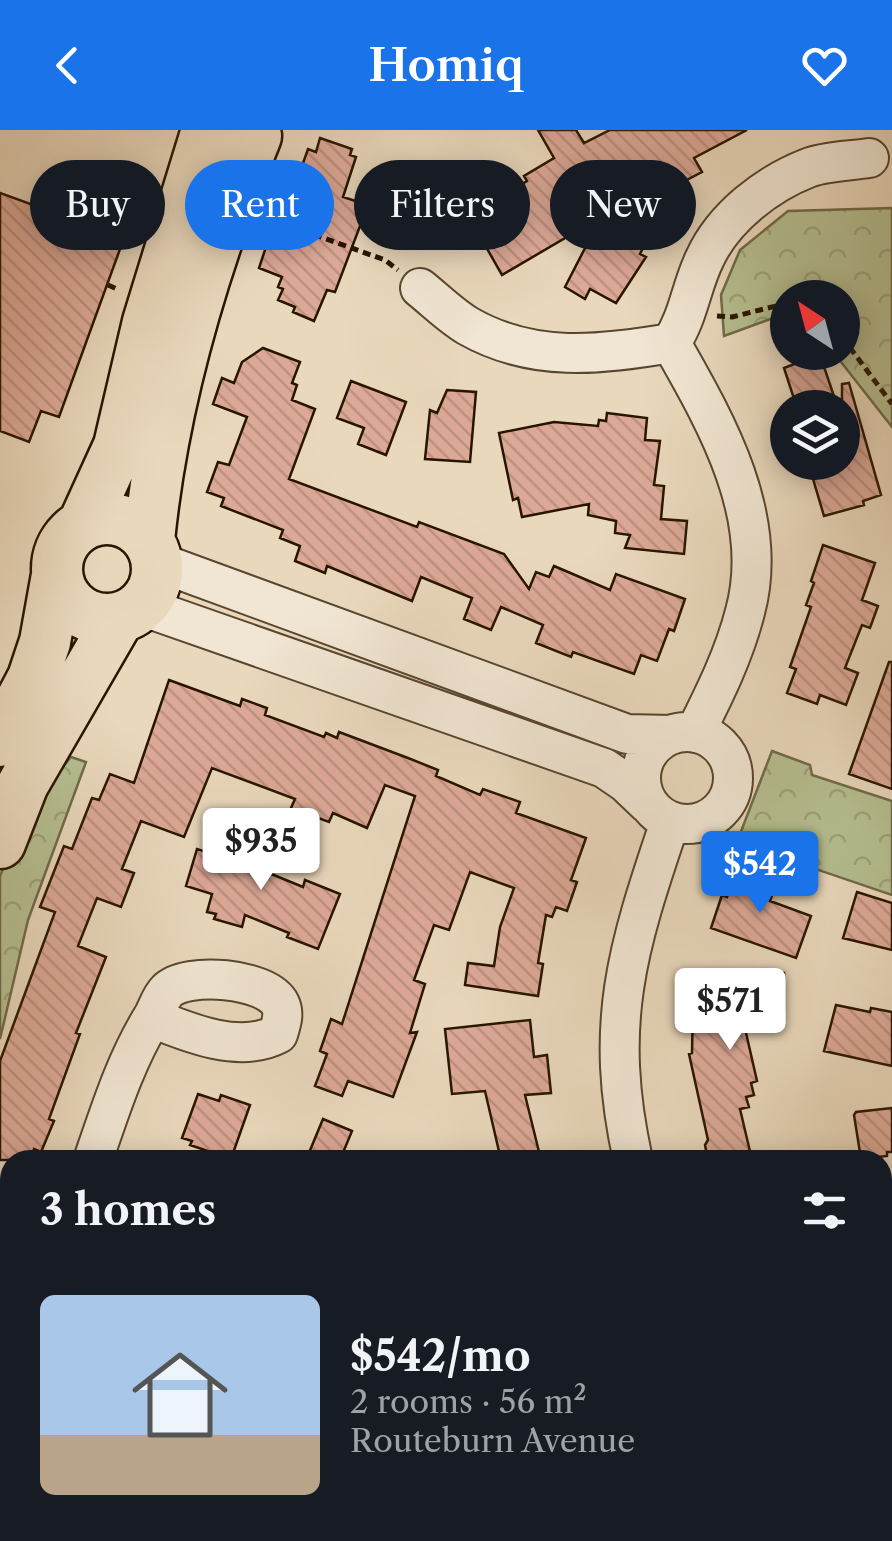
<!DOCTYPE html>
<html lang="en">
<head>
<meta charset="utf-8">
<style>
	:root { --surface:#171b24; --page:#242831; --text:#f1f3f6; --muted:#9ea1a6; --line:#363941; --accent:#1a73e8 }
	body { margin:0; font-family:"Libre Caslon Text",serif; background:var(--page); color:var(--text); height:100vh; display:flex; flex-direction:column; font-size:38px; white-space:nowrap }
	* { box-sizing:border-box; margin:0 }
	p { font-size:32px; color:var(--muted) }
	.icon { flex:none; width:55px; height:55px; fill:none; stroke:currentColor; stroke-width:2; stroke-linecap:round; stroke-linejoin:round }
	.map { position:relative; flex:1; overflow:hidden }
	.sheet { position:absolute; left:0px; top:1020px; width:892px; height:392px; display:flex; flex-direction:column; background:var(--surface); border-radius:30px 30px 0 0; box-shadow:0 5px 25px #0003 }
	.sheet>* { flex:none }
	.top-card { position:absolute; left:30px; top:30px; width:832px; height:90px; display:flex; gap:20px }
	.needle { width:65px; rotate:324deg }
	.buttons { position:absolute; left:770px; top:150px; display:grid; gap:20px }
	.buttons a { display:grid; place-items:center; width:90px; height:90px; border-radius:50%; background:var(--surface); box-shadow:0 5px 25px #0003; font-size:50px }
	.price { position:absolute; translate:-50% -85px; padding:0 22px; border-radius:10px; background:#fff; color:#222; font-size:32px; line-height:65px; filter:drop-shadow(0 2px 5px #0008) }
	.price::after { content:''; position:absolute; left:50%; top:60px; width:30px; height:22px; margin-left:-15px; background:inherit; clip-path:polygon(0 0,100% 0,50% 100%) }
	.price.selected { background:var(--accent); color:#fff }
	ul { padding:0; list-style:none }
	li { display:flex; align-items:center; gap:30px; height:250px; padding:0 40px }
	li+li { border-top:2px solid var(--line) }
	li span { display:grid; place-items:center; flex:none; width:280px; height:200px; border-radius:15px; color:#555 }
	li>.icon { margin-inline-start:auto }
	span .icon { width:120px; height:120px; fill:#fffc; stroke-width:1 }
	li b { font-size:42px }
	h2 { display:flex; justify-content:space-between; align-items:center; height:120px; padding:0 40px; font-size:42px }
	.pill { padding:0 35px; border-radius:45px; background:var(--surface); box-shadow:0 5px 25px #0003; font-size:35px; line-height:90px }
	.pill.selected { background:var(--accent); color:#fff }
	header { display:flex; justify-content:space-between; align-items:center; height:130px; padding:0 40px; background:var(--accent); color:#fff; font-size:45px; font-weight:600 }
	.map>svg:first-child { display:block }
	.forest { fill:url(#forest-crowns); stroke:#6f6a48; stroke-width:2.5 }
	.building { fill:url(#building-back-hatch); stroke:#281500; stroke-width:2.5 }
	.lines { fill:none; stroke-linecap:round; stroke-linejoin:round }
	.minor-casing { stroke:#58462f; stroke-width:42 }
	.major-casing { stroke:#281500; stroke-width:55 }
	.path { stroke:#281500; stroke-width:5; stroke-dasharray:8 5; stroke-linecap:butt }
	.minor { stroke:#f1e6d3; stroke-width:38 }
	.major { stroke:#ead8bc; stroke-width:50 }
</style>
</head>
<body>
<header><svg class="icon" aria-label="back" viewBox="0 0 24 24"><path d="M15 5l-7 7 7 7"/></svg>Homiq<svg class="icon" aria-label="heart" viewBox="0 0 24 24"><path d="M12 20l-8-8c-3-5 5-10 8-4 3-6 11-1 8 4z"/></svg></header>
<div class="map">
<svg width="892" height="1411" viewBox="0 0 892 1411">
	<defs>
		<pattern id="forest-crowns" width="20" height="18" patternUnits="userSpaceOnUse" patternTransform="scale(2.5)"><rect width="20" height="18" fill="#b6bf91"/><path d="M2 6a3 3 0 1 1 6 0M12 15a3 3 0 1 1 6 0" fill="none" stroke="#9ca37b"/></pattern>
		<pattern id="building-back-hatch" width="6" height="6" patternUnits="userSpaceOnUse" patternTransform="scale(2.5)"><rect width="6" height="6" fill="#dda997"/><path d="M-1 5l2 2M0 0l6 6M5-1l2 2" fill="none" stroke="#be9180"/></pattern>
	</defs>
	<rect width="100%" height="100%" fill="#ead8bc"/>
	<filter id="stains"><feTurbulence type="fractalNoise" baseFrequency=".002" numOctaves="4"/><feColorMatrix values="0 0 0 0 .2 0 0 0 0 .09 0 0 0 0 .02 0 0 0 .5 -.17"/></filter>
	<radialGradient id="worn" r=".72"><stop offset=".6" stop-color="#630" stop-opacity="0"/><stop offset="1" stop-color="#630" stop-opacity=".3"/></radialGradient>
	<path class="forest" d="M892 78V297L834 223 842 222V168H788L787 183 724 206 721 165 740 120 788 81Z
		M772 621 810 635 812 645 892 671V765L751 717H735Z
		M71 627 86 632 28 790 0 909V746L26 681Z"/>
	<path class="building" d="M538 0H576L584 13 610 0H747L694 28 702 42 679 54 682 60 669 67 671 71 662 76 665 82 623 105 644 116 640 124 646 127 616 173 590 159 585 169 565 157 601 87 502 145 477 101 480 99 471 84 527 51 524 46 554 28Z
		M320 8 352 19 350 25 356 27 343 67 368 75 335 162 327 160 314 191 293 182 295 177 278 170 283 159 278 157 282 147 259 138 289 48 297 50 308 19 316 22Z
		M0 63 124 108 59 287 41 281 29 312 0 301Z
		M263 218 300 232 292 253 297 255 292 270 315 279 289 349 417 397 419 392 504 424 529 459 536 442 549 447 554 436 610 460 616 444 685 469 674 501 669 499 657 531 641 525 634 544 573 522 571 527 536 513 543 495 501 477 491 500 464 489 472 468 421 447 412 471 327 436 325 443 295 431 300 416 280 408 283 400 221 376 224 368 207 362 218 332 229 335 247 287 213 274 222 248 234 253 242 232Z
		M812 222H819L838 278H797L784 238 797 233 795 228Z
		M351 251 406 272 386 325 358 314 364 298 337 288Z
		M849 253 881 365 863 371 864 375 824 386 808 332H842V254Z
		M447 260 476 262 470 332 425 329 430 280 437 283Z
		M607 283 647 288 645 310 660 311 654 355 664 356 661 389 687 391 684 424 625 418 630 405 615 403 616 391 588 385 589 374 522 387 518 368 513 370 499 303 554 292 598 296 599 290 606 291Z
		M823 415 875 433 862 470 878 476 870 498 862 495 845 538 858 543 846 575 820 565 817 574 787 563 796 539 790 537 811 477 806 475 814 453 811 451Z
		M889 532H892V659L849 644Z
		M169 550 240 576 242 569 267 578 265 585 324 607 326 603 337 608 339 602 408 628 438 640 436 646 480 665 483 659 520 672 516 683 586 708 571 750 577 752 567 781 556 777 552 787 546 785 538 833 543 834 538 866 465 855 468 833 494 836 500 797 514 758 470 742 449 800 434 795 414 850 425 854 410 903 417 902 393 967 348 951 342 966 315 956 327 924 320 921 331 889 342 894 415 666 385 655 367 698 333 683 329 692 291 678 295 669 212 638 184 707 141 691 122 739 134 743 121 777 97 768 78 816 106 827 76 903 80 904 49 989 54 991 41 1022 34 1019 30 1030H0V931L55 782 40 777 64 716 72 719 92 668 99 670 110 644 134 653Z
		M238 700 268 710 259 739 303 757 305 750 340 764 318 819 287 807 289 803 245 785 242 797 214 789 216 784 207 782 212 764 186 756 197 719 229 729Z
		M741 738 777 751 770 771 811 786 796 828 711 798 722 765 727 767 730 759 733 760Z
		M857 762 892 773V820L843 808Z
		M704 843H784V880H777V894H744L757 951 751 953 754 965 746 967 749 977 740 979 752 1030H708L705 1015 708 1010 689 924 692 923 693 868H701Z
		M836 875 870 882 871 878 892 882V936L824 921Z
		M530 890 534 927 547 925 551 963 525 965 541 1030H501L485 961 452 964 445 899Z
		M198 964 219 971 221 965 250 975 231 1029 190 1015 192 1011 182 1008Z
		M892 978V1022H887V1026L861 1029 854 985 856 982Z
		M323 989 352 1001 340 1030H306Z"/>
	<g class="lines">
		<g class="minor-casing">
			<path id="minor" d="M420 158C435 170 451 186 468 196 533 233 600 225 671 213
				M158 432 627 604 671 605
				M141 476 604 638 626 653 648 674
				M641 648a46 46 0 1 1 92 0a46 46 0 1 1-92 0Z
				M695 603C715 563 734 525 745 482 771 387 716 292 671 213 689 186 691 156 705 128 724 87 767 54 808 38 826 31 850 31 869 28
				M93 1030C110 981 125 932 152 888 157 880 160 868 167 861 186 841 267 848 280 874 285 884 281 894 278 904 240 924 189 903 152 888
				M633 1030C603 894 627 819 670 692
				M0 1283 10 1256
				M0 1311 10 1313
				M882 1345 892 1343
				M360 1402 363 1411
				M716 1402 718 1411"/>
		</g>
		<g class="major-casing">
			<path id="major" d="M57 439a50 50 0 1 1 100 0a50 50 0 1 1-100 0Z
				M83 395 119 316 148 192 207 0
				M149 410C163 270 203 136 256 6
				M0 611 33 548 45 512 57 445
				M0 713 23 654 119 488"/>
		</g>
		<path class="path" d="M265 87 385 130 398 140
			M108 155 119 160
			M717 186 732 187 788 173
			M842 207 892 274"/>
		<use href="#minor" class="minor"/>
		<use href="#major" class="major"/>
	</g>
	<rect width="100%" height="100%" filter="url(#stains)"/>
	<rect width="100%" height="100%" fill="url(#worn)"/>
</svg>
<div class="buttons">
<a><svg class="needle" viewBox="-14 -14 28 28"><path d="M0-13l5 13h-10z" fill="#e53935"/><path d="M0 13l5-13h-10z" fill="#9ea1a6"/></svg></a>
<a><svg class="icon" aria-label="layers" viewBox="0 0 24 24"><path d="M12 4l9 5-9 5-9-5zM3 14l9 5 9-5"/></svg></a>
</div>
<b class="price" style="left:261px;top:763px">$935</b>
<b class="price selected" style="left:760px;top:786px">$542</b>
<b class="price" style="left:730px;top:923px">$571</b>
<div class="top-card">
<a class="pill">Buy</a>
<a class="pill selected">Rent</a>
<a class="pill">Filters</a>
<a class="pill">New</a>
</div>
<section class="sheet">
<h2>3 homes<svg class="icon" aria-label="filters" viewBox="0 0 24 24"><path d="M4 7h16M4 17h16"/><circle cx="9" cy="7" r="2"/><circle cx="15" cy="17" r="2"/></svg></h2>
<ul>
<li><span style="background:linear-gradient(#a9c7e8 70%,#b9a48a 0)"><svg class="icon" aria-label="home" viewBox="0 0 24 24"><path d="M3 11l9-7 9 7M6 9v11h12V9"/></svg></span><div><b>$542/mo</b><p>2 rooms · 56 m²</p><p>Routeburn Avenue</p></div></li>
</ul>
</section>
</div>
</body>
</html>
